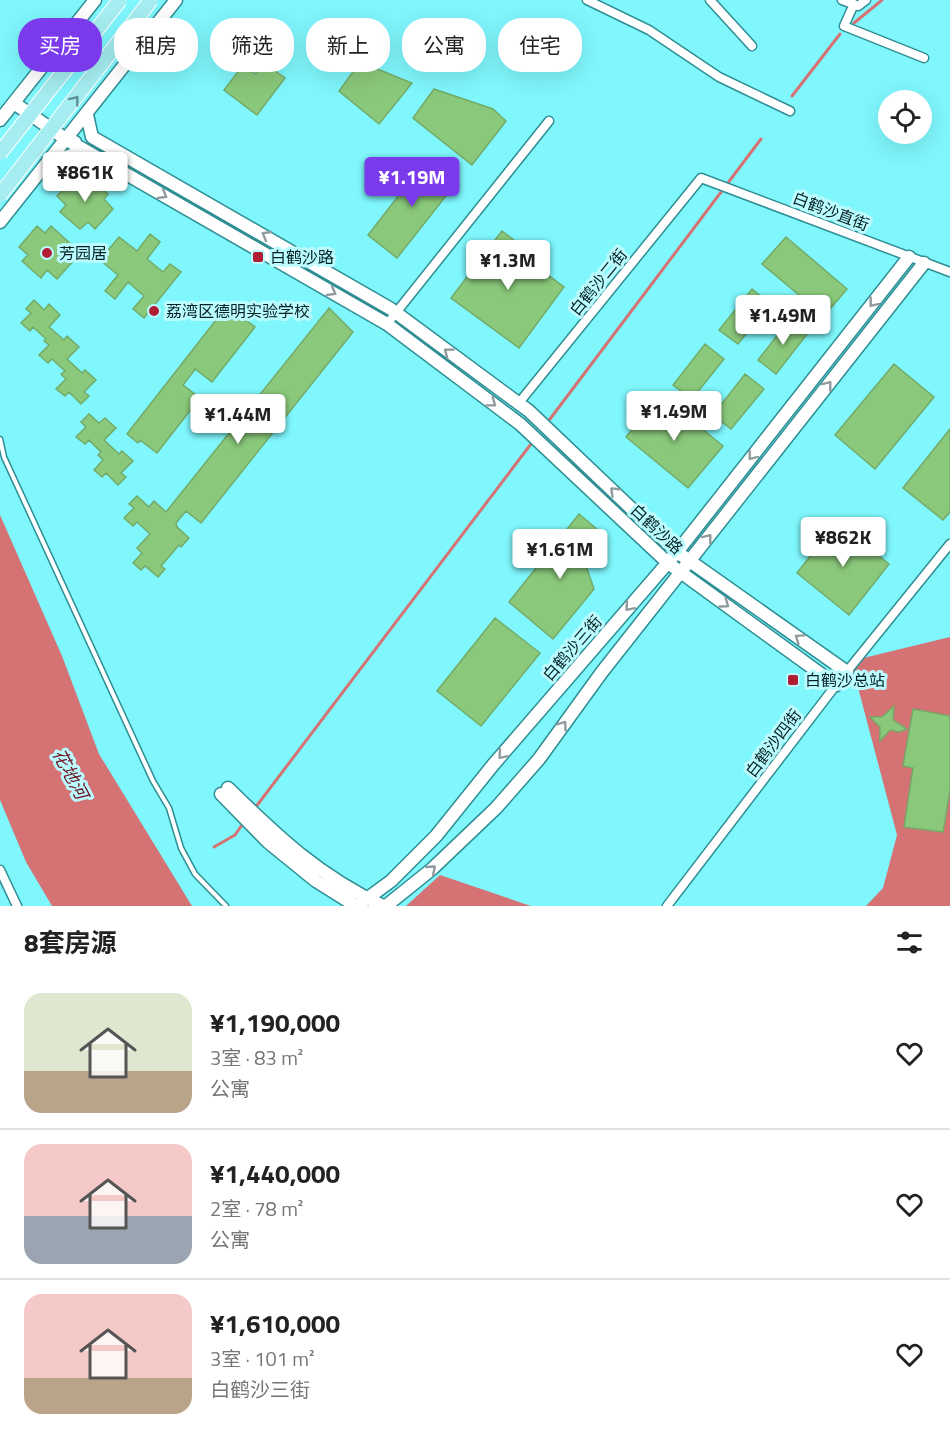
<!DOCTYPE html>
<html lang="zh">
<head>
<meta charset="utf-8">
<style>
	:root { --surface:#fff; --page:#f2f2f2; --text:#222; --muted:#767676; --line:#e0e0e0; --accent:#7c3aed }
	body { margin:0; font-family:"Titillium Web","Noto Sans SC",sans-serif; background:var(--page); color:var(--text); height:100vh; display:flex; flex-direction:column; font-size:22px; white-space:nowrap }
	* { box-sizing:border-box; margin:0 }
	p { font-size:20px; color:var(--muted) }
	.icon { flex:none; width:33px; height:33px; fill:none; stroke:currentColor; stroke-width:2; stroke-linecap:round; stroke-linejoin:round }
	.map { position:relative; height:906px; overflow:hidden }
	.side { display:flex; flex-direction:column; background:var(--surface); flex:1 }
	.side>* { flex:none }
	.top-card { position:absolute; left:18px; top:18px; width:600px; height:54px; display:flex; gap:12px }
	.controls { position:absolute; left:878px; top:90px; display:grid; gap:12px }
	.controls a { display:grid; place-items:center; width:54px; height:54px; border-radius:50%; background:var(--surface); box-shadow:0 6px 24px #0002; font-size:30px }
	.price { position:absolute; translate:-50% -51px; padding:0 14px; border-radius:6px; background:#fff; color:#222; font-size:20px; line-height:39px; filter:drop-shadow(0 2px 3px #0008) }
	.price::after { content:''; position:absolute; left:50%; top:36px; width:18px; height:14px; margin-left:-9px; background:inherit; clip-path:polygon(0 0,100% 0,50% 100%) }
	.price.on { background:var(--accent); color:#fff }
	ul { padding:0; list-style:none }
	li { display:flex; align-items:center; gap:18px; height:150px; padding:0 24px }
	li+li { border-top:2px solid var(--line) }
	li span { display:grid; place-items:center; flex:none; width:168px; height:120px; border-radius:18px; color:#555 }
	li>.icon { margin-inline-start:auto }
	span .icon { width:72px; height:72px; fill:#fffc; stroke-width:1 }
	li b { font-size:26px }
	h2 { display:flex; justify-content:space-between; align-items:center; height:72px; padding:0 24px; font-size:26px }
	.tag { padding:0 21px; border-radius:24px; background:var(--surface); box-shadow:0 6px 24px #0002; font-size:21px; line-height:54px }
	.tag.on { background:var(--accent); color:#fff }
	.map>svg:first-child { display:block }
	.water { fill:#d57274 }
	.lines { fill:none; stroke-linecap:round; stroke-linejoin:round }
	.stream { stroke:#d57274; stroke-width:3 }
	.building { fill:#8ac97b; stroke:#74aa68; stroke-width:1.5 }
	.lane-casing { stroke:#2f8e93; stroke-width:7 }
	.street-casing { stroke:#2f8e93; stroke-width:11 }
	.secondary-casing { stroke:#2f8e93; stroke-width:15 }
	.lane { stroke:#fff; stroke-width:4 }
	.street { stroke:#fff; stroke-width:8 }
	.secondary { stroke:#fff; stroke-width:12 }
	.primary-bridge-casing { stroke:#fff; stroke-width:16; stroke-linecap:butt }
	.primary-bridge { stroke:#a5edf1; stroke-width:14 }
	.oneway { stroke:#5d9194 }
	.oneway2 { stroke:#8f9b9c }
	.poi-dot { fill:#b01d34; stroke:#bafcff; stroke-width:2 }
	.labels { text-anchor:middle; stroke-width:6; stroke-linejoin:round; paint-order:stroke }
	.street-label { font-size:16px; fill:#062123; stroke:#bafcff }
	.poi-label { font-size:16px; fill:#062123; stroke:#bafcff; text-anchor:start }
	.water-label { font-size:18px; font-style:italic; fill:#6e131f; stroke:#bafcff }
</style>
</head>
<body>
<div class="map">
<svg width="950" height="906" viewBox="0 0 950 906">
	<rect width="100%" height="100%" fill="#7ff7fd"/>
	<path class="water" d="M0 515 62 656 99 754 192 906H52L26 862 0 800Z
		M950 637V906H866L883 888 897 835 851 661Z
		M440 875 531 906H406Z"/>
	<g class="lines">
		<path class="stream" d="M854 23 882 0
			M792 96 840 34
			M547 423 761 139
			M255 808 534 440
			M214 847 235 835 244 822"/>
	</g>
	<path class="building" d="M360 62 412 83 379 124 339 91Z
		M264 63 285 78 257 115 224 90 243 65 255 74Z
		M434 89 493 109 506 121 472 165 413 118Z
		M427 159 457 182 397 258 368 235Z
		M74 177 81 184 88 177 108 194 104 199 113 209 95 229 88 222 80 229 60 212 66 205 57 196Z
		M37 226 45 233 51 226 72 245 67 251 75 259 57 279 47 270 41 278 22 261 28 255 19 247Z
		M502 231 532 254 528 260 564 287 519 348 451 298Z
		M150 234 160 242 147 259 163 272 170 264 181 272 144 318 133 309 144 296 128 282 115 299 105 291 118 275 100 260 119 237 137 251Z
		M786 237 847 289 824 316 762 264Z
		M752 289 770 304 738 344 719 330Z
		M34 300 44 310 49 304 60 315 49 327 64 340 67 336 79 347 67 359 82 373 85 370 96 380 84 392 89 396 81 404 69 392 65 396 56 389 66 379 61 374 65 371 52 359 48 363 39 355 49 345 44 341 46 339 33 327 30 331 21 323 31 313 26 309Z
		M230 302 241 310 238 314 255 327 212 382 195 369 193 372 183 385 200 398 157 453 140 440 138 443 127 434Z
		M329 308 353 332 201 523 186 511 176 523 177 527 189 538 181 547 179 545 161 566 165 569 158 577 145 566 141 570 133 563 142 553 137 548 150 534 137 522 133 526 124 518 134 508 129 504 137 496 149 507 154 501 166 512Z
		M790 319 808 333 776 374 758 360Z
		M705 344 724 359 692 399 673 385Z
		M894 364 934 397 875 469 835 435Z
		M745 374 764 389 731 429 713 415Z
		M661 395 723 446 688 488 626 437Z
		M89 414 99 423 105 418 116 428 104 440 119 454 122 451 133 461 121 473 126 477 118 485 106 473 102 477 94 470 103 460 98 455 101 452 89 440 85 444 76 437 86 427 81 422Z
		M950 429V512L943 520 903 488Z
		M579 514 604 535 584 560 594 589 553 639 509 602Z
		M837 522 889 564 849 615 797 573Z
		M495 618 540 653 481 726 437 691Z
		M894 706 893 720 907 729 899 732 890 730 880 741V727L870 717H882Z
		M913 709 950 716V790L943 832 904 827 913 768 903 766Z"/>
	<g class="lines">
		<g class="lane-casing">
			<path id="lane" d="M0 439 4 457 153 781 169 808 181 848 195 874 226 906"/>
		</g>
		<g class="street-casing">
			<path id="street" d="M587 0 649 30 719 77 790 111
				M710 0 752 46
				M842 0 858 6 866 0
				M854 4 844 26 924 58
				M387 324 549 121
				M518 404 701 178 950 272
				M0 870 17 906
				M667 906 836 685 950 544"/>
		</g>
		<g class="secondary-casing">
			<path id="secondary" d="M14 103 67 140 75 142
				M87 115 92 137 391 309 529 411 677 552 847 672
				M0 120 95 0
				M67 140 387 324 520 424 668 563 836 685
				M49 162 72 155H93
				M0 222 176 0
				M228 788C278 837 319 876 383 906
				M221 794 268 842 316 881 356 906
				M357 906 391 881 436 836 493 765 677 552 909 257
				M386 906 432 869 496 808 539 759 602 672 924 263"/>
		</g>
		<use href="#lane" class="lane"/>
		<use href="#street" class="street"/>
		<use href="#secondary" class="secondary"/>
		<g class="primary-bridge-casing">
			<path id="primary-bridge" d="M0 153 120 0
				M0 195 151 0"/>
		</g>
		<use href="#primary-bridge" class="primary-bridge"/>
	</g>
	<defs><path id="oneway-chevron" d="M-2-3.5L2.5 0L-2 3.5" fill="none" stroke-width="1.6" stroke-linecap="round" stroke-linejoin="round" transform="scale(1.5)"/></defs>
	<use class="oneway" href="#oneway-chevron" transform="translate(75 100) rotate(-52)"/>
	<g class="oneway2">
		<use href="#oneway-chevron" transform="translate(163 195) rotate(30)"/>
		<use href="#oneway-chevron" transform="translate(266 235) rotate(-150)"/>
		<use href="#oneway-chevron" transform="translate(332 292) rotate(30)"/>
		<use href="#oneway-chevron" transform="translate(873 303) rotate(128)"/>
		<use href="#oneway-chevron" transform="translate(448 352) rotate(-143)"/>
		<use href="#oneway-chevron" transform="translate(828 385) rotate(-52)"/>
		<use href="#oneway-chevron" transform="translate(492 403) rotate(37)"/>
		<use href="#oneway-chevron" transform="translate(752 456) rotate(128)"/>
		<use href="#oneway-chevron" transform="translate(614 491) rotate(-136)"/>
		<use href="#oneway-chevron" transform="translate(708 538) rotate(-52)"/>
		<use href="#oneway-chevron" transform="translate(725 604) rotate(36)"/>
		<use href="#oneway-chevron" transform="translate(629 607) rotate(131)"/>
		<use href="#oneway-chevron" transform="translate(799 638) rotate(-145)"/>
		<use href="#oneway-chevron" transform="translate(563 725) rotate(-54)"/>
		<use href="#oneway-chevron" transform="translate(502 755) rotate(131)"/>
		<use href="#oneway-chevron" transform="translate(432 869) rotate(-41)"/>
	</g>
	<g class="poi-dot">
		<circle cx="47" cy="253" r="6"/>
		<rect x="252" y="251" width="12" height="12" rx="3"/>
		<circle cx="154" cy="311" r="6"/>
		<rect x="787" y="674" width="12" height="12" rx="3"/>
	</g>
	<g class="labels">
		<g class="street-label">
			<text transform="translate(831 211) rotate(21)" y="6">白鹤沙直街</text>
			<text transform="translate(598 282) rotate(-51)" y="6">白鹤沙二街</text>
			<text transform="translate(657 529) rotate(43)" y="6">白鹤沙路</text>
			<text transform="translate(572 648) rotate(-49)" y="6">白鹤沙三街</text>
			<text transform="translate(773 743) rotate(-53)" y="6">白鹤沙四街</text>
		</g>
		<g class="poi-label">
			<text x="59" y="259">芳园居</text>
			<text x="270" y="263">白鹤沙路</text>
			<text x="166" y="317">荔湾区德明实验学校</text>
			<text x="805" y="686">白鹤沙总站</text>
		</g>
		<g class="water-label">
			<text transform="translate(70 774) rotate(62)" y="6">花地河</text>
		</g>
	</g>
</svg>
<div class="controls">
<a><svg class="icon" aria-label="locate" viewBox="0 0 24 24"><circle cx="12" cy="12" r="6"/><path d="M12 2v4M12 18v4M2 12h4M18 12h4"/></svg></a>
</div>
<b class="price" style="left:85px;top:203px">¥861K</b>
<b class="price on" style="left:412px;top:208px">¥1.19M</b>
<b class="price" style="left:508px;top:291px">¥1.3M</b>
<b class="price" style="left:783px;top:346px">¥1.49M</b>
<b class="price" style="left:674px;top:442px">¥1.49M</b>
<b class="price" style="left:238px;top:445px">¥1.44M</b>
<b class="price" style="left:843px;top:568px">¥862K</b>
<b class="price" style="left:560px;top:580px">¥1.61M</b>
<div class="top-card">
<a class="tag on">买房</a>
<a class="tag">租房</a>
<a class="tag">筛选</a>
<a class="tag">新上</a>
<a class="tag">公寓</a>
<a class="tag">住宅</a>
</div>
</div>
<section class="side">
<h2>8套房源<svg class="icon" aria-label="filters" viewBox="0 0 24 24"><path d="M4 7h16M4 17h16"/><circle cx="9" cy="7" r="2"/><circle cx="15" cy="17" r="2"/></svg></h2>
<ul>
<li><span style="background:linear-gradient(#dfe7d0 65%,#b9a48a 0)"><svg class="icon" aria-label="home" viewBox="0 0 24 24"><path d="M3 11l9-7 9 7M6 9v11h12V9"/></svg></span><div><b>¥1,190,000</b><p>3室 · 83 m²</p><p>公寓</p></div><svg class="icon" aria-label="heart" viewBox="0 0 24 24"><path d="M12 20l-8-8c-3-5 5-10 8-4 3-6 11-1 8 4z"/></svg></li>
<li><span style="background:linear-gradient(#f6c9c9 60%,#9aa5b1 0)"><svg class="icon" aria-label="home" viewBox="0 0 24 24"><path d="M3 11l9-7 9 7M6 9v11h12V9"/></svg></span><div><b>¥1,440,000</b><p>2室 · 78 m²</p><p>公寓</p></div><svg class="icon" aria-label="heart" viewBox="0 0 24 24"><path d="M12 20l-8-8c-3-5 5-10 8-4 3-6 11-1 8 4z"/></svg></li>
<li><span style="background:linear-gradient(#f6c9c9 70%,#b9a48a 0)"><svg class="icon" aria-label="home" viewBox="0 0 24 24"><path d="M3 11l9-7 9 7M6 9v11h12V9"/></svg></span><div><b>¥1,610,000</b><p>3室 · 101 m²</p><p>白鹤沙三街</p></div><svg class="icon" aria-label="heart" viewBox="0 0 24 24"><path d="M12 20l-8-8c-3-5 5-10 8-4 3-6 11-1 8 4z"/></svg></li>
</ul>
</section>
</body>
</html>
